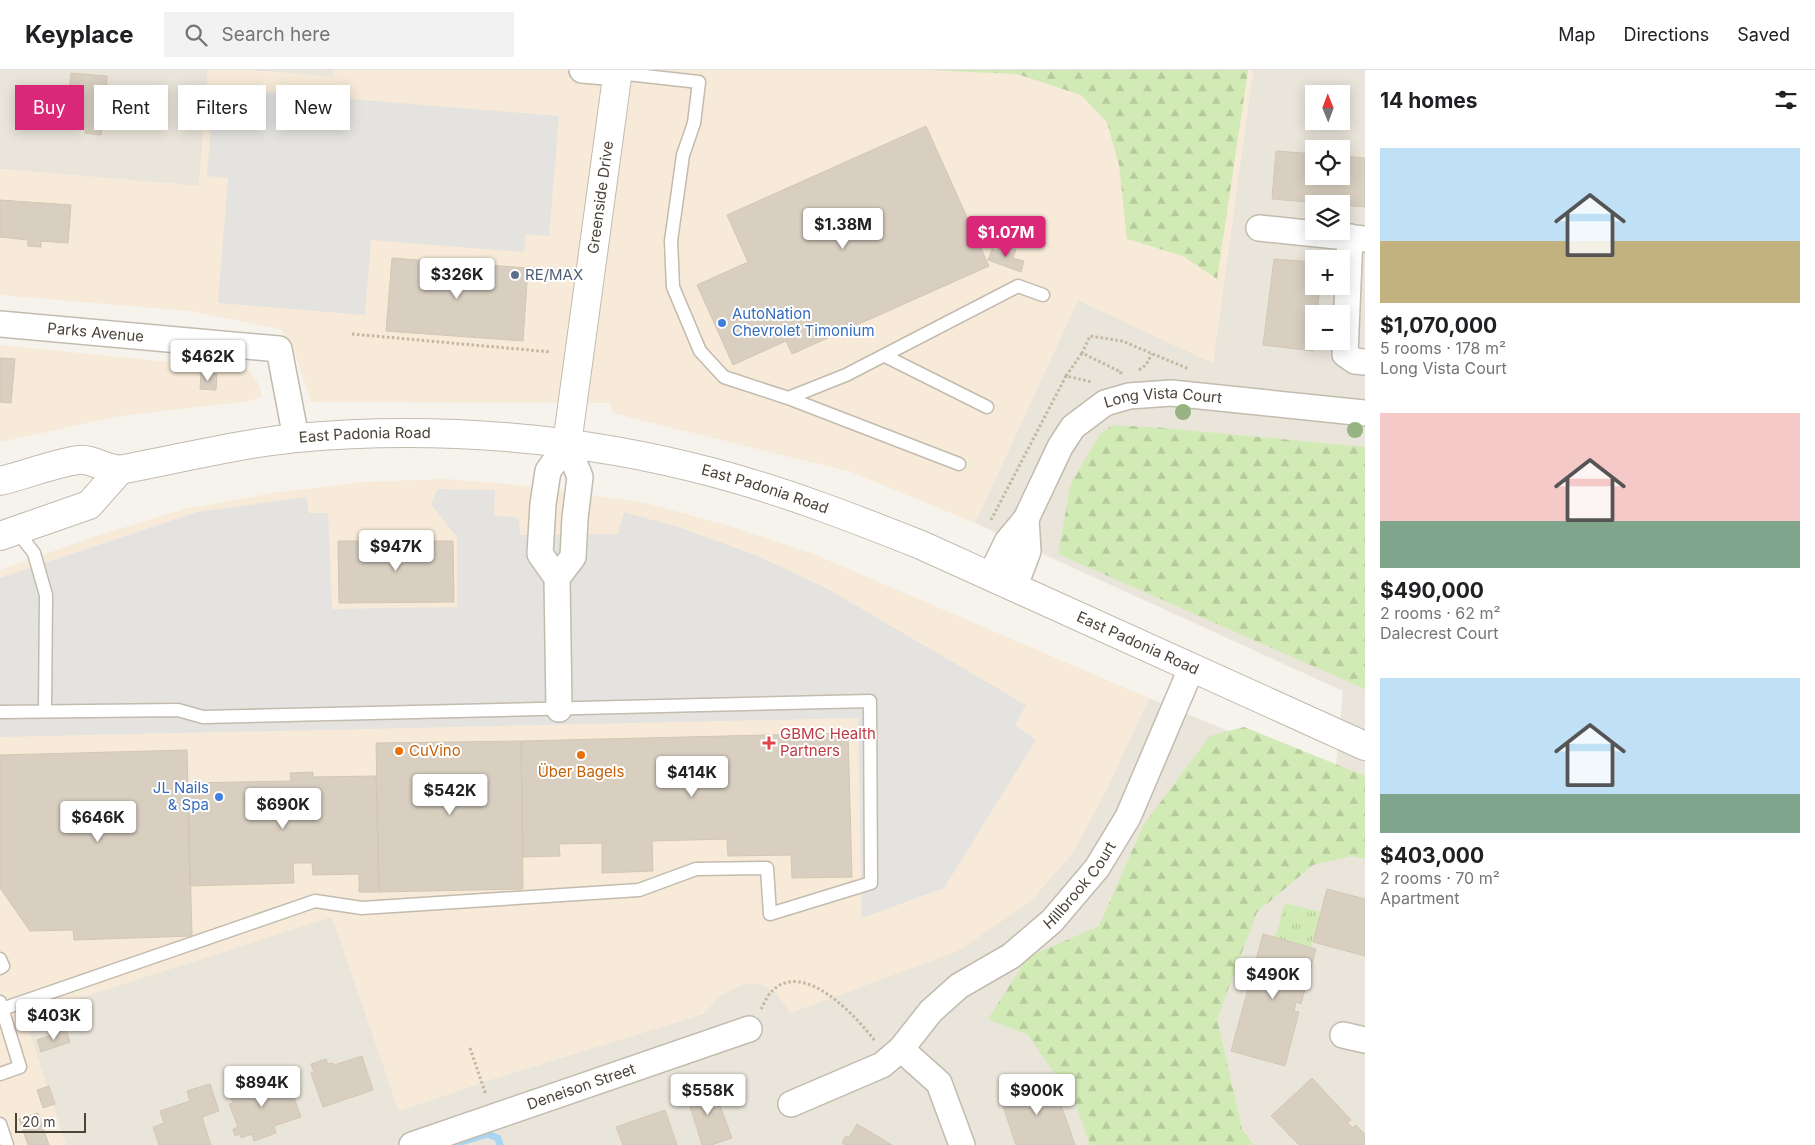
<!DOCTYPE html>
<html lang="en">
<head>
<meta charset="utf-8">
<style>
	:root { --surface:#fff; --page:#f2f2f2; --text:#202124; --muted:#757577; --line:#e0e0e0; --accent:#db2777 }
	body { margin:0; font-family:Inter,sans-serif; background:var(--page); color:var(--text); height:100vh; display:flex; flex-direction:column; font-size:19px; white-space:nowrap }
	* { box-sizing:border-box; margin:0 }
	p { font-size:16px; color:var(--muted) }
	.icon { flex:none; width:28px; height:28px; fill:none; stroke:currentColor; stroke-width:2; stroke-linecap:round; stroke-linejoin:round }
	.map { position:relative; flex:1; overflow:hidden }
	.panel { display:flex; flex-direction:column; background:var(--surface); width:450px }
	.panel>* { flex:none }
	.hud { position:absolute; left:15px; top:15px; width:475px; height:45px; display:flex; gap:10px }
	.needle { width:32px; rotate:359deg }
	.fabs { position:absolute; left:1305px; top:15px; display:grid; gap:10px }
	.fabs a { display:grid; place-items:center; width:45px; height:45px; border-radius:0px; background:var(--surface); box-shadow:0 2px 12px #0003; font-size:25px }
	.scale { position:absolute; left:15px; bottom:12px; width:71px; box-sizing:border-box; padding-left:5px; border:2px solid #4b4439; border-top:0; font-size:14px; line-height:18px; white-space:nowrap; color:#4b4439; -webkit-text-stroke:4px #fff; paint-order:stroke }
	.price { position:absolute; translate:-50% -42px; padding:0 11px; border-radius:5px; background:#fff; color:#222; font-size:16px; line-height:32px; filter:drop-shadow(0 1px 2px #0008) }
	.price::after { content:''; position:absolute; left:50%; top:30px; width:15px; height:11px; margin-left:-8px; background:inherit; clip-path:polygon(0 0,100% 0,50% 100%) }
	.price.selected { background:var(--accent); color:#fff }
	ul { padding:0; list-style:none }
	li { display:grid; align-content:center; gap:10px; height:265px; padding:0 15px }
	li span { display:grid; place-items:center; height:155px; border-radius:0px; color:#555 }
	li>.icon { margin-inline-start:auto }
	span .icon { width:90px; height:90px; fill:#fffc; stroke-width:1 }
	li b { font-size:21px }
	h2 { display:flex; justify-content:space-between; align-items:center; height:60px; padding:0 15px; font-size:21px }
	.chip { padding:0 18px; border-radius:0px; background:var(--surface); box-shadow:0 2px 12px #0003; font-size:18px; line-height:45px }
	.chip.selected { background:var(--accent); color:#fff }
	header { display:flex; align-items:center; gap:30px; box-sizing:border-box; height:70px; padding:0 25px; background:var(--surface); border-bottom:1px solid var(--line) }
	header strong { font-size:24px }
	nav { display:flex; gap:28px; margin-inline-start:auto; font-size:18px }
	.search { width:350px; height:45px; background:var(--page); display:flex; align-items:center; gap:12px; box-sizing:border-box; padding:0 18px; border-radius:0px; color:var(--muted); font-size:19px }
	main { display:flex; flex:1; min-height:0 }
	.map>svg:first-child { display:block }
	.residential { fill:#eae5da; fill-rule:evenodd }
	.commercial { fill:#f7ead8 }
	.grass { fill:url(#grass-tufts) }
	.forest { fill:url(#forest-firs) }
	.parking { fill:#e5e3e0 }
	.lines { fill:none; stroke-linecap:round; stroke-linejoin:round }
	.stream { stroke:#a9d4f2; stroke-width:7 }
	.building { fill:#d8cfc1; stroke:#d3c7b4 }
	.service-casing { stroke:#c2bbae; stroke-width:15 }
	.minor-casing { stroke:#c2bbae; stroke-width:28 }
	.tertiary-casing { stroke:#c2bbae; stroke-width:30 }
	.path { stroke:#c4b79f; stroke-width:3; stroke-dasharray:2.5 2.5; stroke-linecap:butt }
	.service { stroke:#fff; stroke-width:12 }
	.minor { stroke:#fff; stroke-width:25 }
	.tertiary { stroke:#fff; stroke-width:28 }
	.tree { fill:#97b381 }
	.service-dot { fill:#5c6f8a; stroke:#fff; stroke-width:2 }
	.shop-dot { fill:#3f7fe0; stroke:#fff; stroke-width:2 }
	.health-dot { fill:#e0444e; stroke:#fff; stroke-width:2 }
	.food-dot { fill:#e8710a; stroke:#fff; stroke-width:2 }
	.labels { text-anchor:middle; stroke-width:4; stroke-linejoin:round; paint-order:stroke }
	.street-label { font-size:15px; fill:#4b4439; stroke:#fff }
	.service-label { font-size:15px; fill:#4e5e75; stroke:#fff; text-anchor:start }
	.shop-label { font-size:15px; fill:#366cbe; stroke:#fff; text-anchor:start }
	.health-label { font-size:15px; fill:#be3a42; stroke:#fff; text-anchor:start }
	.food-label { font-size:15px; fill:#c56008; stroke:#fff; text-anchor:start }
</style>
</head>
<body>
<header>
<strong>Keyplace</strong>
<div class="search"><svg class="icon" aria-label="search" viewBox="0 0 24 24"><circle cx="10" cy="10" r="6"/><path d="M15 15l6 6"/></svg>Search here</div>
<nav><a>Map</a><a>Directions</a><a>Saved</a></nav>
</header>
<main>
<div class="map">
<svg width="1365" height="1075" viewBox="0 0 1365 1075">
	<defs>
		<pattern id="grass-tufts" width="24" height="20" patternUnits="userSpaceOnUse" patternTransform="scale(1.25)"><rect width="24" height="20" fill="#d2eab5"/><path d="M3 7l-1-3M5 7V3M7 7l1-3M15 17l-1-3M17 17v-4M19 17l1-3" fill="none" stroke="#b6ca9c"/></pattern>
		<pattern id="forest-firs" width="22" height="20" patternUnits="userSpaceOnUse" patternTransform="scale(1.25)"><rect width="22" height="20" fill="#d2eab5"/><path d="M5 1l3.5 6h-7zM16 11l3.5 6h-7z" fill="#b6ca9c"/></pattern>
	</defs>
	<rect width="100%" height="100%" fill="#f6f3ec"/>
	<path class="residential" d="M0 0H208L199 116 0 99Z
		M249 0H334L333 7Z
		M1253 0H1365V1075H66L24 946 332 846 399 1041 483 1012 703 944 717 927 743 914H760L776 922 791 943 1105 723 1149 628 1335 706 1343 621 975 453 1078 230 1213 293ZM1314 24H1341V51H1314ZM1314 79H1341V106H1314ZM1314 134H1341V161H1314ZM1314 189H1341V216H1314ZM1314 244H1341V271H1314Z"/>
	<path class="commercial" d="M208 0H249L333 7 334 0H1253L1213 293 1078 230 975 453 851 402 613 343 610 333 311 332 292 275 280 259 190 241 0 225V99L199 116Z
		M0 275 248 300 258 313 262 326 250 331 120 346 0 372Z
		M446 409 519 415 646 433 729 456 816 485 1149 628 1105 723 1073 783 1031 831 958 881 791 943 776 922 760 914H743L717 927 709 939 697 946 483 1012 399 1041 332 847 24 946 66 1075H0V500L99 465 185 439 273 423 363 412Z"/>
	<path class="grass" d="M1285 833 1321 842 1311 877 1275 868Z"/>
	<path class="forest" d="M927 0H1248L1217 209 1183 186 1127 169 1119 95 1107 52 1081 25 1017 4Z
		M1113 355 1164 358 1365 377V619L1058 484 1071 413 1100 364Z
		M1244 657 1365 706V789L1352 786 1313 795 1257 842 1217 949 1242 1059 1254 1075H1090L1075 1033 1028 965 988 949 1028 887 1099 856 1144 754 1210 666Z"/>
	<path class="parking" d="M214 18 559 46 549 166 526 164 524 182 371 170 365 245 218 233 228 108 207 106Z
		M438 419 495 420 494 445 519 448 520 465 618 464 624 442 681 458 758 486 826 518 1026 635 1015 655 1036 670 944 818 862 848 858 648 0 667V508L197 442 306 427 309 443H328L332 539 457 537V467L431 434Z"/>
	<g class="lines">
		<path class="stream" d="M452 1075 487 1064 498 1068 500 1075"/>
	</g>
	<path class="building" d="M71 3 107 6 105 44H103L101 65 85 63V57L66 55Z
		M926 56 989 196 792 284 786 271 733 295 697 215 748 192 727 145Z
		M1276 81 1314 84V106H1341V86L1365 88V137L1272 129Z
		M0 130 71 135 68 173 41 171V177L28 176V170L0 167Z
		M999 174 1016 180 1013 188 1024 191 1021 202 988 190 992 179 997 181Z
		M392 188 528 198 523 271 386 261Z
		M1274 189 1314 192V216H1320L1317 244H1314L1313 281 1263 275Z
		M0 288 15 289 11 333 0 332Z
		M201 303 217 304 216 320 200 319Z
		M338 471H453L454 532 339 533Z
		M848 663 852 807 792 808 791 785 728 786 727 769 652 771 653 801 602 803V773L559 774 560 786 523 787 521 671Z
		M521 671 523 819 379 822 376 673Z
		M187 680 192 866 74 870 73 860 30 861 0 818V685Z
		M313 702V707L376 706 379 822H359V804L313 805 312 793H293L294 813 190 816 187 713 291 711 290 703Z
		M1327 819 1365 829V886L1313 872Z
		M1263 864 1316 879 1301 934 1296 932 1294 941 1299 942 1285 996 1231 981Z
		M66 960 70 972 41 982 37 970Z
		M362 986 373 1020 323 1037 311 1003 314 1002 311 994 326 989 328 994 333 993 334 995Z
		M1312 1008 1351 1050 1347 1053 1353 1058 1356 1055 1365 1064V1075H1299L1271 1046Z
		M1052 1009 1075 1075H1016L1000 1027Z
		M256 1010 258 1015 271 1011 274 1019 289 1013 301 1047 274 1056 276 1063 254 1071 252 1064 241 1068 240 1064 235 1066 233 1059 238 1057 229 1034 233 1033 228 1019Z
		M210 1014 219 1041 202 1047 211 1075H159L153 1057 164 1053 160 1041 190 1031 187 1021Z
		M712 1014 732 1068 711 1075H702L686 1023Z
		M49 1016 55 1034 43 1038 37 1020Z
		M665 1040 677 1075H623L616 1057Z
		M38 1043 49 1075H28L19 1049Z
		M857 1054 892 1075H845L842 1073 846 1066 849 1068Z"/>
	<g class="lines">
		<g class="service-casing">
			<path id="service" d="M618 3 699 12 694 53 683 85 671 171 673 217 700 281 724 307 788 328 959 394
				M885 286 987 337
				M788 328 846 305 1018 216 1043 225
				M16 460 34 483 46 525 45 641
				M0 642 178 640 203 647 870 631 871 813 770 844 767 798 696 799 639 820 362 838 315 831 2 939
				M0 889 3 896 0 898
				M0 932 20 997 0 1004
				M0 1054 7 1075"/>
		</g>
		<g class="minor-casing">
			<g id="minor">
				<path d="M582 0 618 3"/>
				<path d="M1259 158 1365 169"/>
				<path d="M1350 167 1345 284 1355 291 1365 292"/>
				<path id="s1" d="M0 254 279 279 296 368"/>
				<path id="s2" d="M990 507 1007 472 1026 449 1060 377 1073 357 1105 333 1129 326 1171 323 1365 343"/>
				<path d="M557 508 573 487 575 448 580 407 567 374"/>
				<path d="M1014 518 1028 481 1026 449"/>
				<path d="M559 639 557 508 540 484 543 434 548 401 567 374"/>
				<path d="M1343 965 1365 970"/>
				<path d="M901 979 939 1013 962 1075"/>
				<path id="s3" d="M791 1034 882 995 901 979 931 941 959 916 1011 886 1052 851 1097 798 1128 747 1191 599"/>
				<path id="s4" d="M412 1075 749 959"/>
			</g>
		</g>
		<g class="tertiary-casing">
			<g id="tertiary">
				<path id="s5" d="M567 374 618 0"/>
				<path id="s6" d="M0 411C25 405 52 394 78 390 93 388 109 402 124 399 182 388 238 374 296 368 435 355 581 367 715 403 786 422 853 448 921 475L1365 676"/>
				<path d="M0 466 89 435 120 400"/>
			</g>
		</g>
		<path class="path" d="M352 264 551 282
			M1139 300 1146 295 1152 284
			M1120 304 1121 302 1082 283 1090 266 1122 271 1189 299
			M1066 306 1082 283
			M991 450 1066 306 1092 312
			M761 939C764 934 767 926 771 922 803 888 856 946 875 971
			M470 978 486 1025"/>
		<use href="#service" class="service"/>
		<use href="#minor" class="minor"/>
		<use href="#tertiary" class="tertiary"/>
	</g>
	<g class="tree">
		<circle cx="1183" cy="342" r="8"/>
		<circle cx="1355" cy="360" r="8"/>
	</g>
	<circle class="service-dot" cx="515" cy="205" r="5"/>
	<g class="shop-dot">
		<circle cx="722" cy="253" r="5"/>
		<circle cx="219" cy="727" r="5"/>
	</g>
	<path class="health-dot" d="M766.5 665.5h5v5h5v5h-5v5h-5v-5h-5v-5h5z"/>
	<g class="food-dot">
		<circle cx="399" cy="681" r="5"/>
		<circle cx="581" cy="685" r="5"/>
	</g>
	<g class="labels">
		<g class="street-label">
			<text dy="5" stroke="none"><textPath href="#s5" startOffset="249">Greenside Drive</textPath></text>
			<text dy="5" stroke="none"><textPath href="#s1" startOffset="96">Parks Avenue</textPath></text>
			<text dy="5" stroke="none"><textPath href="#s2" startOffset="271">Long Vista Court</textPath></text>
			<text dy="5" stroke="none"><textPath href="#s6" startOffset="372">East Padonia Road</textPath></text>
			<text dy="5" stroke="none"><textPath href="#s6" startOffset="778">East Padonia Road</textPath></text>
			<text dy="5" stroke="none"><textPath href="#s6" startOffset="1182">East Padonia Road</textPath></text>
			<text dy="5" stroke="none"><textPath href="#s3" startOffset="369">Hillbrook Court</textPath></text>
			<text dy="5" stroke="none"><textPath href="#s4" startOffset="179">Deneison Street</textPath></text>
		</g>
		<g class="service-label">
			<text x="525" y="210">RE/MAX</text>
		</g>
		<g class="shop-label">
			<text x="732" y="249">AutoNation<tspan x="732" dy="17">Chevrolet Timonium</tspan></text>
			<text x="209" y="723" text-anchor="end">JL Nails<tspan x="209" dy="17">&amp; Spa</tspan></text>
		</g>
		<g class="health-label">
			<text x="780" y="669">GBMC Health<tspan x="780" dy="17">Partners</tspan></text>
		</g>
		<g class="food-label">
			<text x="409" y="686">CuVino</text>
			<text x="581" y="707" text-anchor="middle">Über Bagels</text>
		</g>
	</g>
</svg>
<div class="fabs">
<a><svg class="needle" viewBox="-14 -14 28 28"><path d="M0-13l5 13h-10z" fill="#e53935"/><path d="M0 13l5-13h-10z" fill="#757577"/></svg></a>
<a><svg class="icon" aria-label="locate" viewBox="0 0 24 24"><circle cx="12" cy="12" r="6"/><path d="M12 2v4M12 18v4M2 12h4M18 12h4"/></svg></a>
<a><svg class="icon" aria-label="layers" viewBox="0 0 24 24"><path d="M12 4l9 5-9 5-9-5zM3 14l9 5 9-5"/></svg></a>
<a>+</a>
<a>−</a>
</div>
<div class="scale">20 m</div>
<b class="price" style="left:843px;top:180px">$1.38M</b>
<b class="price selected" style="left:1006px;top:188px">$1.07M</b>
<b class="price" style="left:457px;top:230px">$326K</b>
<b class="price" style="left:208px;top:312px">$462K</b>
<b class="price" style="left:396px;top:502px">$947K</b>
<b class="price" style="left:692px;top:728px">$414K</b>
<b class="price" style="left:450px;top:746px">$542K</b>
<b class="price" style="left:283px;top:760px">$690K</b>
<b class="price" style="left:98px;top:773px">$646K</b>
<b class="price" style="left:1273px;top:930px">$490K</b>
<b class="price" style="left:54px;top:971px">$403K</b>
<b class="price" style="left:262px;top:1038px">$894K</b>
<b class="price" style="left:708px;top:1046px">$558K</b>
<b class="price" style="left:1037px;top:1046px">$900K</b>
<div class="hud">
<a class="chip selected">Buy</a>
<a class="chip">Rent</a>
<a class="chip">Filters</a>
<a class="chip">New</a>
</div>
</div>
<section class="panel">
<h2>14 homes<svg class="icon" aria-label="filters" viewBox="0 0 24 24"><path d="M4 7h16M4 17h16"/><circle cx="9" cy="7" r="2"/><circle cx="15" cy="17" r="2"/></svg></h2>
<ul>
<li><span style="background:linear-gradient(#bfe0f5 60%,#c2b280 0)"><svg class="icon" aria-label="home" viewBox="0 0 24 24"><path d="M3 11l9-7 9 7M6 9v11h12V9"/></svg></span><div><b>$1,070,000</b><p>5 rooms · 178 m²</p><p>Long Vista Court</p></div></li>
<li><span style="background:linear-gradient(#f6c9c9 70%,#7fa58c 0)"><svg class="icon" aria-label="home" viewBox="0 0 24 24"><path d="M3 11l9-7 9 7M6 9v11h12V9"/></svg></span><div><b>$490,000</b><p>2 rooms · 62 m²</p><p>Dalecrest Court</p></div></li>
<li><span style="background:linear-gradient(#bfe0f5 75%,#7fa58c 0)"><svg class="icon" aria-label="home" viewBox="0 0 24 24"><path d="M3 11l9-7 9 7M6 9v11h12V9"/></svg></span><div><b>$403,000</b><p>2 rooms · 70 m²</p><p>Apartment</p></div></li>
</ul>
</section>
</main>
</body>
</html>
